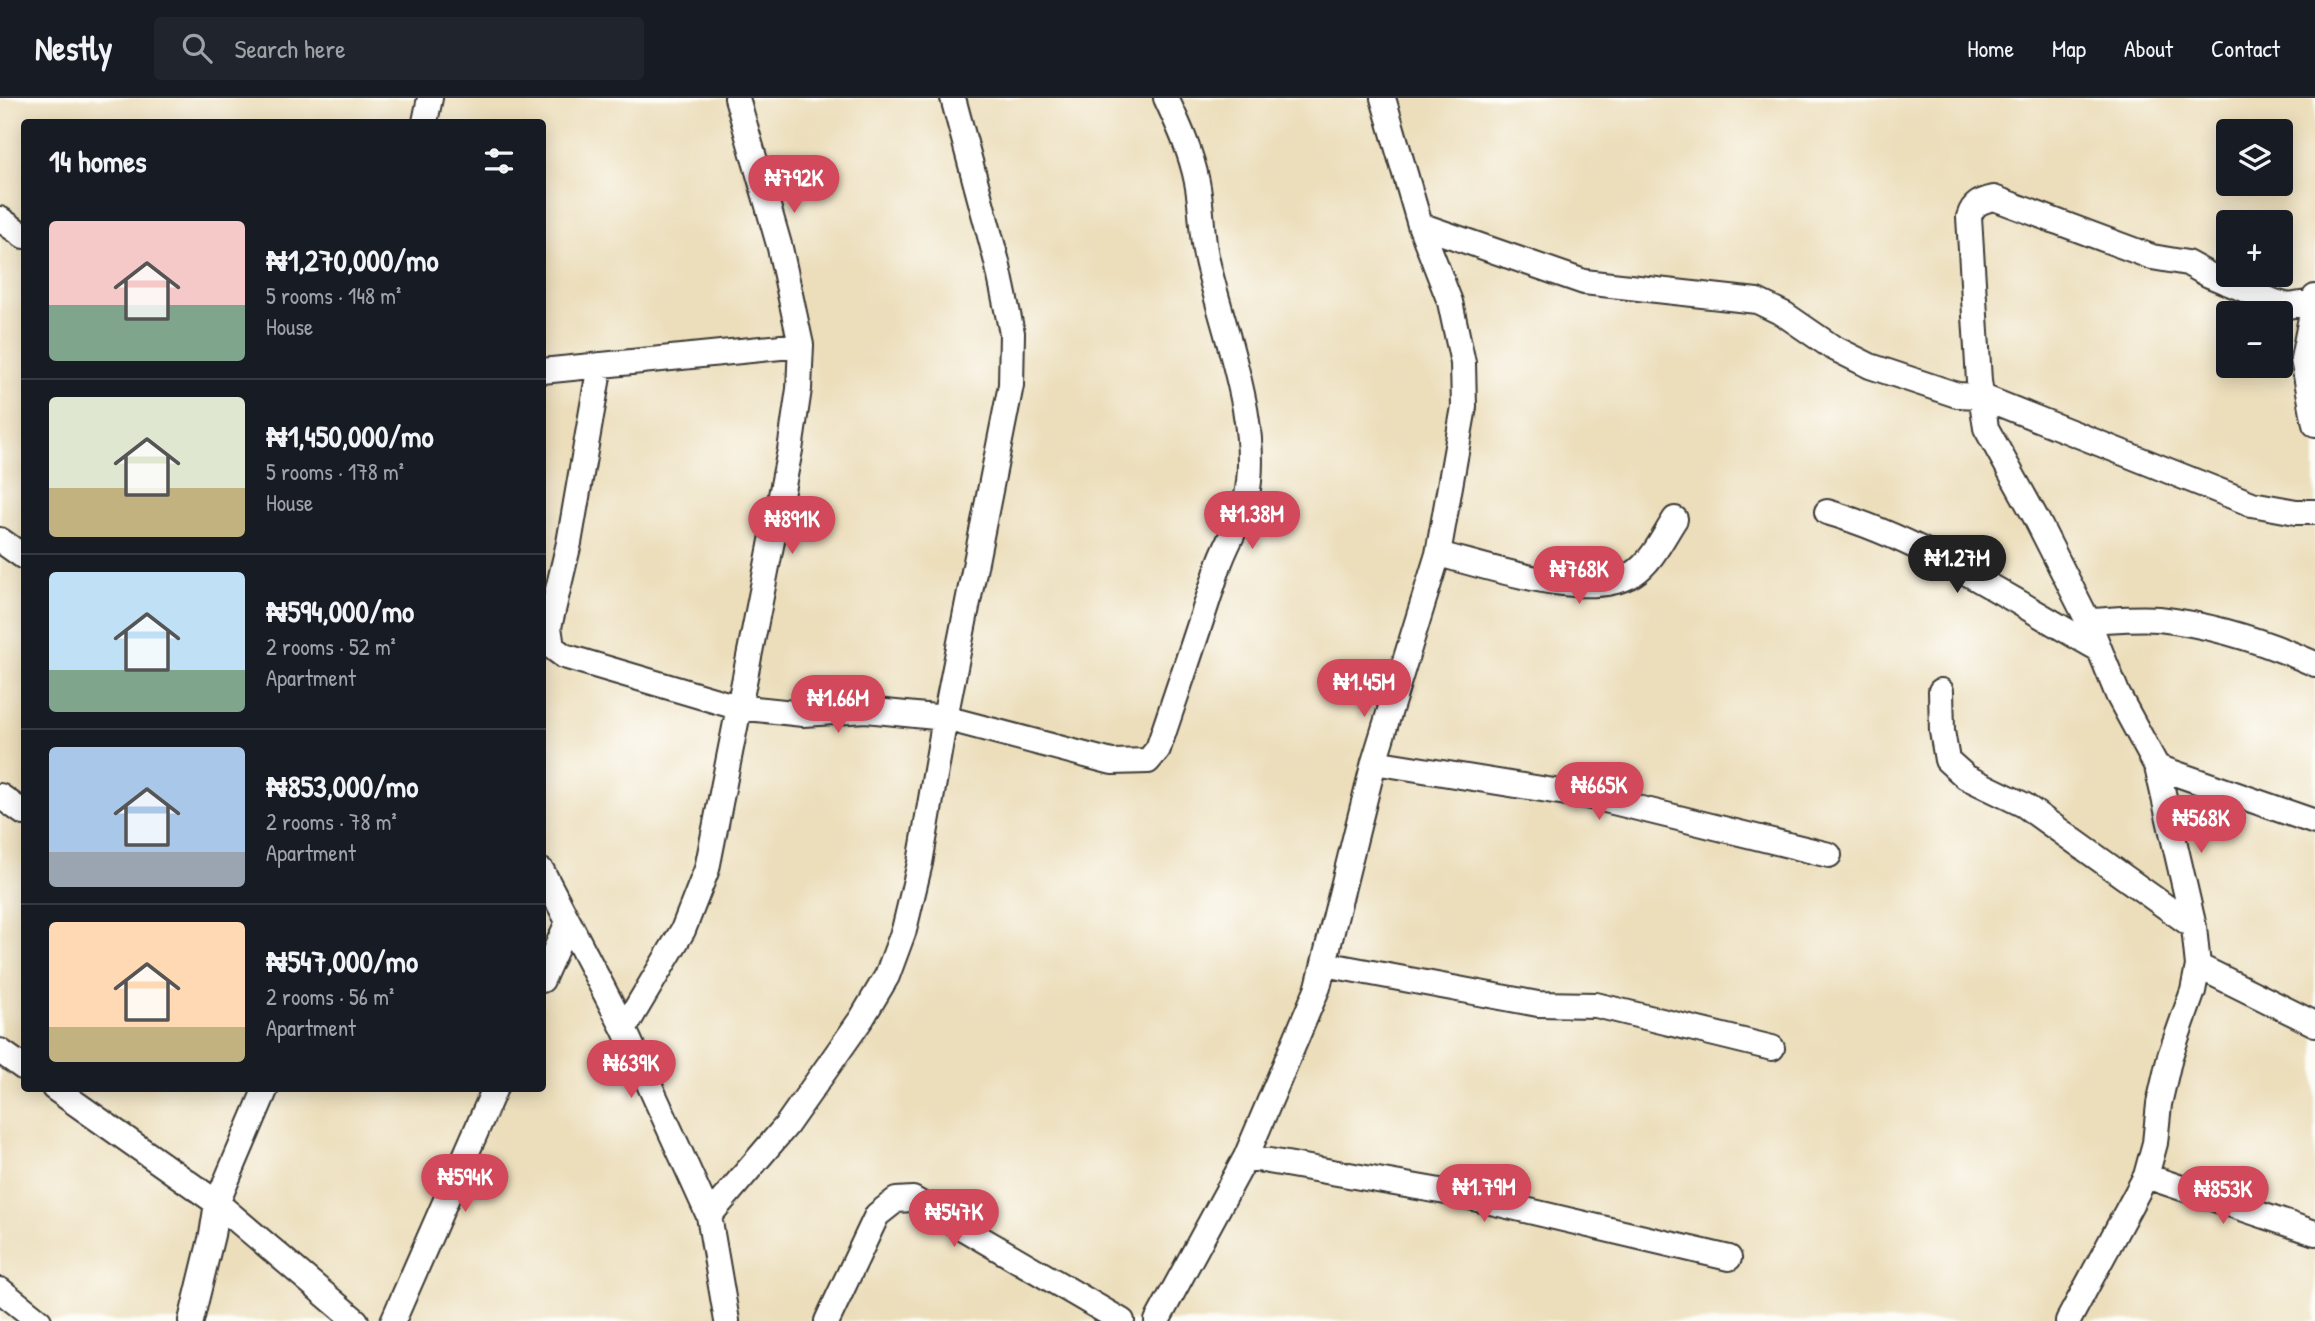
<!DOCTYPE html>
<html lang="en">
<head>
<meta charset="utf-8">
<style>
	:root { --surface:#171b24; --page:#20242c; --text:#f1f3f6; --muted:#9ea1a6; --line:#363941; --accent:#d1495b }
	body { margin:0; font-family:"Patrick Hand",sans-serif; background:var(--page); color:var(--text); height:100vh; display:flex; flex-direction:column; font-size:26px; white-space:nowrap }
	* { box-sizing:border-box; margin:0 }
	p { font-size:23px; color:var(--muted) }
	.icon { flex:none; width:38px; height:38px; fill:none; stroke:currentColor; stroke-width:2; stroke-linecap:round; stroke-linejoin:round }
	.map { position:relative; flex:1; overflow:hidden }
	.panel { position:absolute; left:21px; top:21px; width:525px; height:973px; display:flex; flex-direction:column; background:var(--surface); border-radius:7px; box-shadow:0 4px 18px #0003 }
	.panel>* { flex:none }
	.tools { position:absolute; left:2216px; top:21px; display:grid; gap:14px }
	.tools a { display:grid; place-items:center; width:77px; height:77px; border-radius:7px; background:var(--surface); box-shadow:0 4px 18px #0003; font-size:35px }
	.price { position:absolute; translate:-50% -60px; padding:0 16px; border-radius:24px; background:var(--accent); color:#fff; font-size:23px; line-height:46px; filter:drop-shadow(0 2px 4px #0008) }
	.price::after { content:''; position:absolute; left:50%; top:42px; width:21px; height:16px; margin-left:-10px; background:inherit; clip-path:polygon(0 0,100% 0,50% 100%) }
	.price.on { background:#222; color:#fff }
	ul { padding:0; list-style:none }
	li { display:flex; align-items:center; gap:21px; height:175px; padding:0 28px }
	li+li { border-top:2px solid var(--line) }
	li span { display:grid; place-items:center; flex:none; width:196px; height:140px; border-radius:7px; color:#555 }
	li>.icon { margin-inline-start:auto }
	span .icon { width:84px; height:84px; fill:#fffc; stroke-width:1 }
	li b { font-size:30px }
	h2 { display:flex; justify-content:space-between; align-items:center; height:84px; padding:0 28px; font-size:30px }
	header { display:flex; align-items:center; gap:42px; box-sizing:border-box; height:98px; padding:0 35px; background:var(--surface); border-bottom:2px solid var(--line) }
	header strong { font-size:33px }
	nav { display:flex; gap:38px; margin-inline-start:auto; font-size:24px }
	.search { width:490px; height:63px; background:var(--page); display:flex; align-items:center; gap:18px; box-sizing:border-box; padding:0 24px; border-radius:7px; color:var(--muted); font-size:26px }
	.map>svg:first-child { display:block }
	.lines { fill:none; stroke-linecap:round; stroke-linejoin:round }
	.street-casing { stroke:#3b3934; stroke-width:28 }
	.street { stroke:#fff; stroke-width:24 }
</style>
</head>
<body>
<header>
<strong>Nestly</strong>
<div class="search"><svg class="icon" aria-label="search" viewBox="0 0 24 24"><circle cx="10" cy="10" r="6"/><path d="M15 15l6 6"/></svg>Search here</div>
<nav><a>Home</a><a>Map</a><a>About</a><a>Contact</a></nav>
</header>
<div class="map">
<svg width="2315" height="1223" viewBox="0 0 2315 1223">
	<rect width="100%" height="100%" fill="#fdfcf7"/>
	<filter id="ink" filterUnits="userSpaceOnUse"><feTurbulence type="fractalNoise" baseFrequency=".0143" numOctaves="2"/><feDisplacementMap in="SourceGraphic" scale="14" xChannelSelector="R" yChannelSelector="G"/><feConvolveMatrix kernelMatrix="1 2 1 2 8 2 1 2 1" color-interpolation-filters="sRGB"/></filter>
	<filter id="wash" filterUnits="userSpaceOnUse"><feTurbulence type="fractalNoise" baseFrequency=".00686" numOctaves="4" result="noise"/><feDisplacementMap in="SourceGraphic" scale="28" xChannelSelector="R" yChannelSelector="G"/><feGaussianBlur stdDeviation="1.57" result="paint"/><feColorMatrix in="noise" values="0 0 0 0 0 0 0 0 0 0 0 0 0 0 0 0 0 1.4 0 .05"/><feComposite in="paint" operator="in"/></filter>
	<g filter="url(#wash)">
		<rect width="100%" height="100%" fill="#ecdebb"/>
	</g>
	<g filter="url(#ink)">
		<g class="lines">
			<g class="street-casing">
				<path id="street" d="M737 0 780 150 801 247
					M425 24 430 0
					M0 121 24 138
					M1420 127 1584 184 1757 203 1784 216 1832 249 1870 268 1957 297 1980 298 2252 406 2296 414H2315
					M2315 199 2303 261 2315 326
					M600 267 569 445 549 529 552 549 564 558 737 609 803 616 866 612 945 620 1112 664 1148 663 1158 651C1178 591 1199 531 1218 470 1225 447 1240 426 1246 402 1263 327 1222 231 1206 158 1201 134 1202 108 1197 84 1191 54 1179 28 1166 0
					M542 273 801 247 799 291 790 352 707 771 683 832 624 931
					M1827 414C1924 442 2011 502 2099 551
					M0 442 24 459
					M1438 456C1487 468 1587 504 1633 476 1652 464 1663 439 1675 421
					M2088 523C2111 522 2136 519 2159 521 2212 527 2266 544 2315 566
					M1941 593 1942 633 1947 662 1966 679 2024 707 2194 829
					M1374 664 1597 700 1829 757
					M2157 669 2315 724
					M0 698 24 715
					M542 773 624 931 709 1118 727 1223
					M1324 866 1538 906 1596 907 1772 950
					M2198 868 2315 926
					M542 882 568 824
					M0 953 24 970
					M54 990 217 1105 266 990
					M1246 1059 1457 1096 1729 1160
					M2146 1078 2315 1135
					M709 1118 786 1028 862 920 887 878 904 832 920 765 945 620 1011 287 1012 235 997 164 953 0
					M0 1192 39 1223
					M191 1223 212 1137 217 1105 356 1223
					M393 1223 495 990
					M827 1223 877 1117 896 1102 913 1101 1122 1223
					M1157 1223 1246 1059 1318 889 1374 664 1438 456 1464 309 1463 265 1450 204 1420 127 1383 0
					M2068 1223 2146 1078 2155 1045 2159 1006 2170 958 2193 893 2198 868 2194 829 2157 669 2118 597 2088 523 2036 420 1986 330 1979 283 1969 119C1973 106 1980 103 1994 100L2152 159 2187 165 2209 177 2275 204 2288 208 2313 204"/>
			</g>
			<use href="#street" class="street"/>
		</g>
	</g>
</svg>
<div class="tools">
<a><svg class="icon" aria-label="layers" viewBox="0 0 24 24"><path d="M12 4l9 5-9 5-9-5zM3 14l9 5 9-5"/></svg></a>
<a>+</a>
<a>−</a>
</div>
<b class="price" style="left:794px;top:117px">₦792K</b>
<b class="price" style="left:1252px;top:453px">₦1.38M</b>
<b class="price" style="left:792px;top:458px">₦891K</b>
<b class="price on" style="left:1957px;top:497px">₦1.27M</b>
<b class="price" style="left:1579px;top:508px">₦768K</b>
<b class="price" style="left:1364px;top:621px">₦1.45M</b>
<b class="price" style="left:838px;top:637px">₦1.66M</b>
<b class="price" style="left:1599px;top:724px">₦665K</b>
<b class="price" style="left:2201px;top:757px">₦568K</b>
<b class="price" style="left:631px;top:1002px">₦639K</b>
<b class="price" style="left:465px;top:1116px">₦594K</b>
<b class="price" style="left:1484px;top:1126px">₦1.79M</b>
<b class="price" style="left:2223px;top:1128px">₦853K</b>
<b class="price" style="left:954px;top:1151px">₦547K</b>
<section class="panel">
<h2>14 homes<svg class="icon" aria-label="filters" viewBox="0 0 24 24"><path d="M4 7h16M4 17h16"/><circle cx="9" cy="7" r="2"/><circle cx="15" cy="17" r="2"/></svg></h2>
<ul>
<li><span style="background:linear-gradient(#f6c9c9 60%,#7fa58c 0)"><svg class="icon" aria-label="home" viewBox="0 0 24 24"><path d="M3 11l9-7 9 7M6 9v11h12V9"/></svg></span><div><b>₦1,270,000/mo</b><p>5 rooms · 148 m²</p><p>House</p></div></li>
<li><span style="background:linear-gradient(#dfe7d0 65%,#c2b280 0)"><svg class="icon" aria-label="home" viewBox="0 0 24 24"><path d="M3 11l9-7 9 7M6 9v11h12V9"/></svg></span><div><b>₦1,450,000/mo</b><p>5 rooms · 178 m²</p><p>House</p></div></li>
<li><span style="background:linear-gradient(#bfe0f5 70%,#7fa58c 0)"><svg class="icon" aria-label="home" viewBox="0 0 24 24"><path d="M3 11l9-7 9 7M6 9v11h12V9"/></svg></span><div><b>₦594,000/mo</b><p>2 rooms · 52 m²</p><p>Apartment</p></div></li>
<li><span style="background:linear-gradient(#a9c7e8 75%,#9aa5b1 0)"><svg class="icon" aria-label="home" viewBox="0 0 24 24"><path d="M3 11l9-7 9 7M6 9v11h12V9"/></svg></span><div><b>₦853,000/mo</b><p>2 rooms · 78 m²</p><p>Apartment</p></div></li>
<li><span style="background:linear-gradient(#ffd9b3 75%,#c2b280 0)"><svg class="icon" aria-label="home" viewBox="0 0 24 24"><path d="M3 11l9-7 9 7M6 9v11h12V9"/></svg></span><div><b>₦547,000/mo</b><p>2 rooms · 56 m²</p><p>Apartment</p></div></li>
</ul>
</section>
</div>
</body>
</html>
